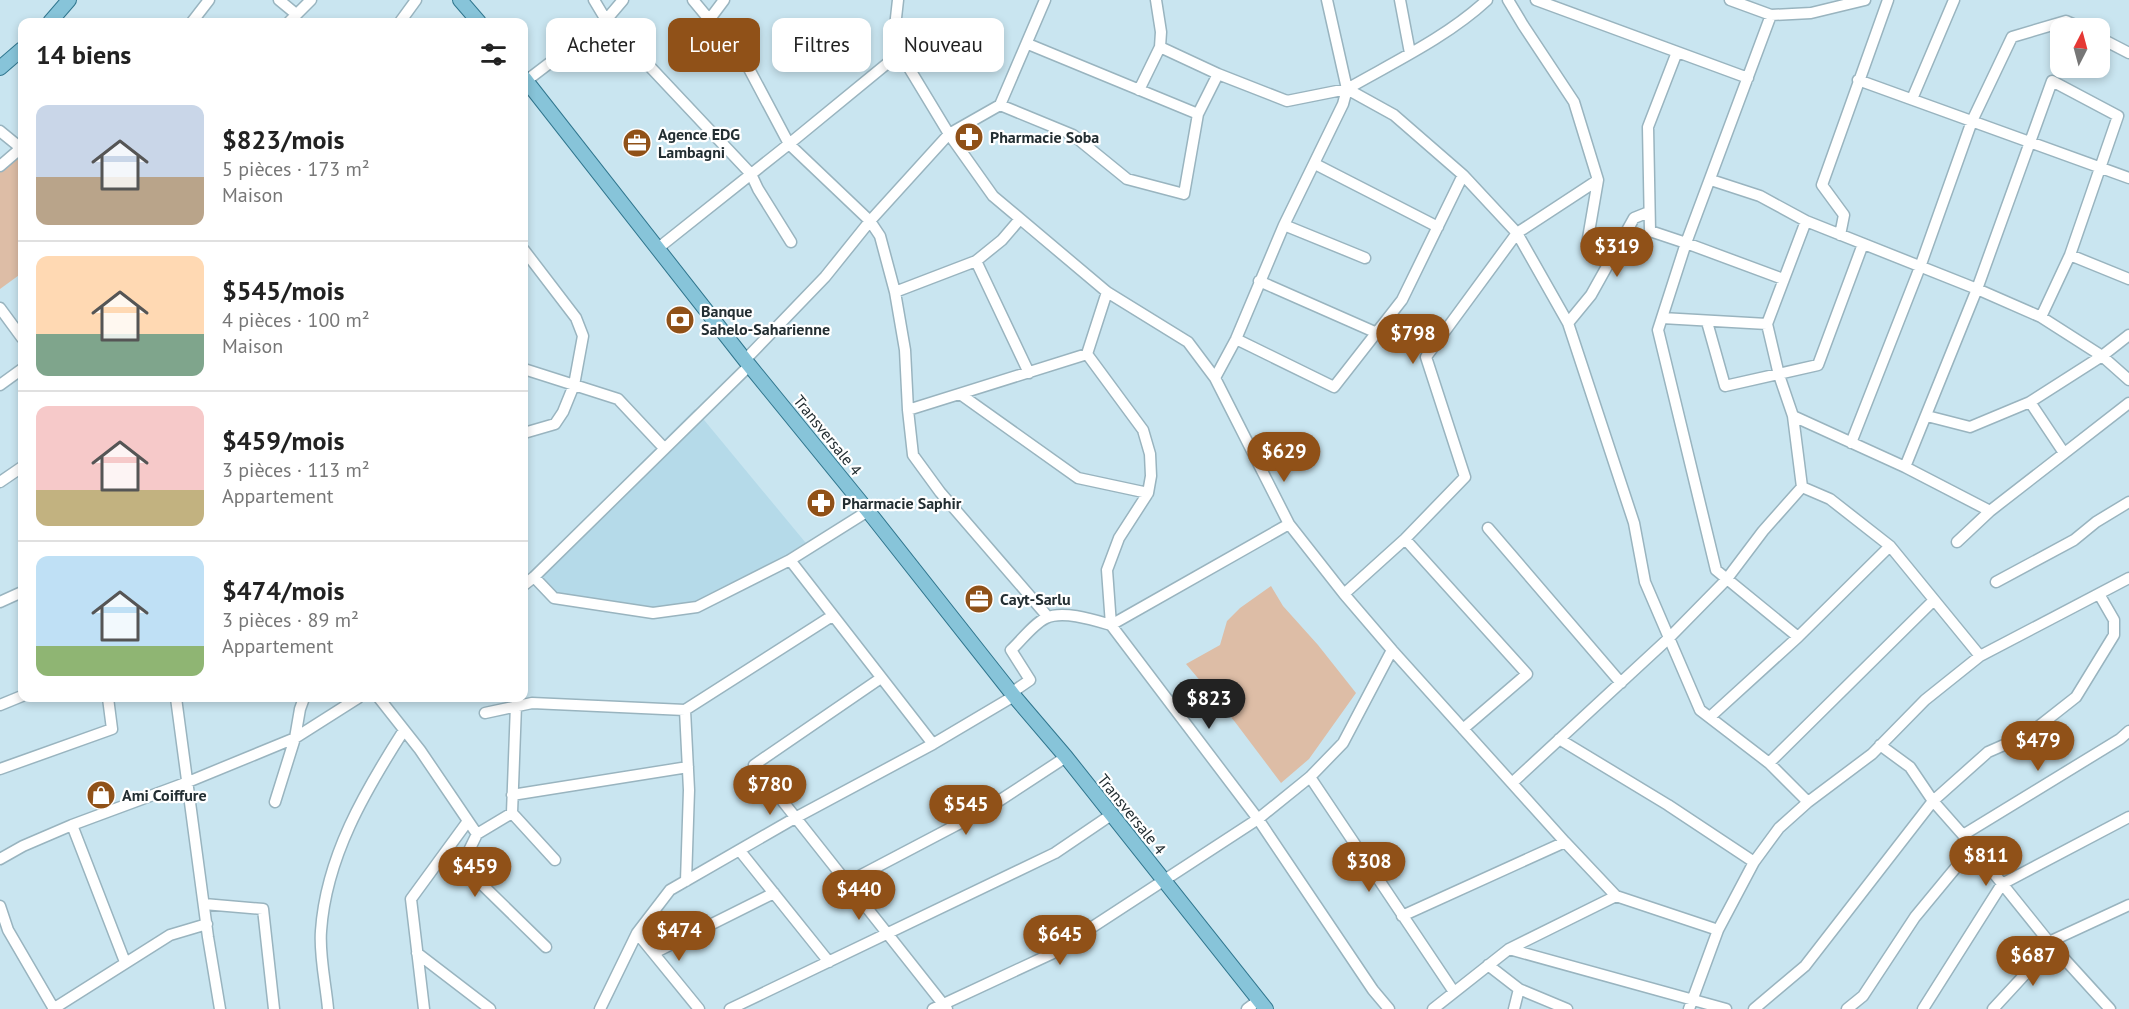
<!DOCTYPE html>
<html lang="fr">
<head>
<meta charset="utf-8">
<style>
	:root { --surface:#fff; --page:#f2f2f2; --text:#222; --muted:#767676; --line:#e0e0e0; --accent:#905118 }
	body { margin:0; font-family:"PT Sans",sans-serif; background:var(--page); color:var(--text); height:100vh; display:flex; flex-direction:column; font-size:22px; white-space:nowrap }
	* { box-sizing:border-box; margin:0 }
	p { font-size:20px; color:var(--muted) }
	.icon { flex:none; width:33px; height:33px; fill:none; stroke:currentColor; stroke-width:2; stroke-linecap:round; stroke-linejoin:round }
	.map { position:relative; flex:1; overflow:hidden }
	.drawer { position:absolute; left:18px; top:18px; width:510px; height:684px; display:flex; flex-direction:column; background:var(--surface); border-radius:12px; box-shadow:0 3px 9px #0003 }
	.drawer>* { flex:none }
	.top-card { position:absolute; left:546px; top:18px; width:570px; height:54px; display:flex; gap:12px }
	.needle { width:39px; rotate:6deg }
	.controls { position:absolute; left:2050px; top:18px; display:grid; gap:12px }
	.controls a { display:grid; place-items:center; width:60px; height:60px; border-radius:12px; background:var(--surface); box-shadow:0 3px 9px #0003; font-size:30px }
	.price { position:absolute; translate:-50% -51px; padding:0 14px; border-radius:21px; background:var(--accent); color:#fff; font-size:20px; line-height:39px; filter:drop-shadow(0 2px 3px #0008) }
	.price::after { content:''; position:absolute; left:50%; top:36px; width:18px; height:14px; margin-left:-9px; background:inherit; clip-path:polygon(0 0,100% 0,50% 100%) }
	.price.selected { background:#222; color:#fff }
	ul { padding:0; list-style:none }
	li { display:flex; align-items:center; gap:18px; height:150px; padding:0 18px }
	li+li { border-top:2px solid var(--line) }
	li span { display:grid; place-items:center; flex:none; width:168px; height:120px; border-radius:12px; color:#555 }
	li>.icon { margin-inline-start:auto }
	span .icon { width:72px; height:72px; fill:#fffc; stroke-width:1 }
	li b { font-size:26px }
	h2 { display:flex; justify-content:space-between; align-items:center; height:72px; padding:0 18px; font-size:26px }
	.tag { padding:0 21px; border-radius:12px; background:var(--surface); box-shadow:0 3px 9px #0003; font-size:21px; line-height:54px }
	.tag.selected { background:var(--accent); color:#fff }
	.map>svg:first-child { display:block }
	.built { fill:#b5dae9 }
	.green { fill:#ddbda6 }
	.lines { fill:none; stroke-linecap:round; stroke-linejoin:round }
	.minor-casing { stroke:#99b4bf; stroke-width:13 }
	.major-casing { stroke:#30768e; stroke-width:16 }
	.minor { stroke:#fff; stroke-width:10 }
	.major { stroke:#87c4d9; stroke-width:14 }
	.labels { text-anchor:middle; stroke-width:4.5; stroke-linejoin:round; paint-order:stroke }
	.poi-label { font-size:16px; font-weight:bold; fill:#232e32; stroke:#fff; text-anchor:start }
	.street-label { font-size:16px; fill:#232e32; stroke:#fff }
</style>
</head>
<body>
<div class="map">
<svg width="2129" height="1009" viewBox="0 0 2129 1009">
	<rect width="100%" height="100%" fill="#c9e5f0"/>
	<path class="built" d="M695 409 810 548 696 607 647 611 559 595 531 573Z"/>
	<path class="green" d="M22 149V273L0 289V166Z
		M1271 586 1283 606 1318 645 1356 693 1309 759 1281 783 1235 722 1186 664 1220 645 1227 621 1240 608Z"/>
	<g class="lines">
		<g class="minor-casing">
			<path id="minor" d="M279 0 296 14
				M594 0 606 20 751 174 758 189 791 242
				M693 0 747 65 789 144 870 221 880 236 895 292 905 350 908 410 913 455 940 492 1048 617
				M898 0 895 27 900 53 949 134 993 196 1107 292 1188 342 1215 378 1289 524 1344 594 1392 650 1565 842 1616 896 1718 930
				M1327 0 1347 89
				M1400 0 1410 53
				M1508 0 1523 25 1574 102 1598 180 1587 244
				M1536 0 1748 78
				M1730 0 1771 15 1811 13 1865 0
				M1771 15 1686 243 1658 330 1716 570 1798 637
				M709 20 724 0
				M192 22 209 0
				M289 22 311 0
				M400 22 416 0
				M2100 38 2129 53
				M1028 44 1198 114
				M1160 47 1218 74 1287 101 1347 89 1394 115 1463 175 1517 233 1568 323 1634 523 1645 582 1700 710 1769 763 1808 802
				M1677 52 1648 127 1650 231 1686 243 1783 279
				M1858 80 2129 178
				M526 81 606 20 623 0
				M1139 90 1160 47 1161 32 1156 0
				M1912 99 1954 0
				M1000 105 1073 135 1127 179 1184 194 1198 114 1218 74
				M0 131 22 149
				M1315 164 1438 227
				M0 166 21 148
				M1711 180 1760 196 1806 221 1977 289 2041 317 2102 356 2129 380
				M1284 225 1365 258
				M1840 235 1844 215 1822 185 1888 0
				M657 249 789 144 900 53
				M524 250 576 318 583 336 574 385 563 412 555 424 524 433
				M976 261 1029 373
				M1259 281 1377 333
				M895 292 976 261 1002 240 1020 219
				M0 308 22 338
				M2041 317 2070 255
				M1662 318 1767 324
				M1707 322 1725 386 1818 365 1863 244
				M1568 323 1591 295 1634 218 1649 212
				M1236 339 1334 387 1402 300 1463 175
				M1087 354 1143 430 1150 454 1151 476 1148 493 1119 538 1107 570 1111 625 1289 524
				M745 360 825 277 870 221 949 134 1000 105 1045 0
				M524 369 618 399 664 448
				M1215 378 1236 339 1284 225 1343 104 1347 89C1394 62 1447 37 1487 0
				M0 385 22 369
				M960 394 1078 478 1148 493
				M2030 402 2064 453
				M908 410 1087 354 1107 292
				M1793 416 1905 467 1990 511
				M1927 416 1970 427 2030 402 2102 356 2129 335
				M1851 443 1920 267 1972 121 2012 37 2066 21 2082 28
				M1905 467 1977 289 2052 81 2118 116 2070 255 2129 279
				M0 482 22 467
				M1802 487 1830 499 1890 546 1980 656
				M1488 528 1621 683
				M1405 539 1527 674 1463 729
				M1957 542 1990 511 2129 403
				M790 560 933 744
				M534 577 554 598 653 613 697 607 790 560 868 511
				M1996 582 2074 540 2096 522 2129 502
				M524 585 534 577 750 365
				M1344 594 1405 539 1465 477 1426 357 1517 233 1598 180
				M0 602 22 592
				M881 678 754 765 947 1009
				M1011 693 1030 680 1011 650C1022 640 1033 624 1046 618 1063 610 1094 620 1111 625L1258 819 1373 990 1389 1009
				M176 698 208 937 220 1009
				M379 698 420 750 477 834 512 813
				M0 705 22 696
				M516 705 512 813 555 860
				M685 710 689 790 686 881
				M485 713 532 703 685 710 832 616
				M1710 717 1798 637 1890 546
				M1559 739 1668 805 1754 862
				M1880 745 1910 767 1933 801 1963 835 2049 942 2110 1009
				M1769 763 1934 600
				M0 769 112 729 108 698
				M1310 777 1454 992
				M1512 783 1669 638 1726 580 1763 531 1802 487 1793 416 1779 375 1767 324 1806 221
				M512 795 688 767
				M275 802 295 738 300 709 304 698
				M72 825 125 962
				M477 834 462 865 546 947
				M1963 835 2120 739 2129 731
				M740 851 829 962
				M0 859 23 846 72 825 188 782 295 738 358 698
				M848 882 985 810 1066 757
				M204 904 263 909 274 1009
				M0 906 8 930 54 1009
				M1402 916 1565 842
				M637 933 699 1009
				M2049 942 2129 905
				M1509 949 1726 1009
				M417 953 490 1009
				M654 953 774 893
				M1488 965 1519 989 1567 1009
				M53 1009 170 935 207 924
				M328 1009C326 985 319 955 321 931 326 857 365 791 404 730
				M424 1009 411 899 468 821
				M600 1009 637 933 670 890 795 818 933 744 1014 696
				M730 1009 1055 853 1111 815
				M933 1009 1051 954 1258 819 1310 777 1343 743 1392 650
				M1247 1009 1259 1000
				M1433 1009 1509 949 1616 896
				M1514 1009 1519 989
				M1689 1009 1718 930 1754 862 1779 828 1808 802 1872 754 1925 700 1980 656 2129 578
				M1754 1009 1805 966 1933 801 1988 752 2029 734 2076 697 2114 635V620L2099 594
				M1847 1009 1863 996 1915 917 1972 848
				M1923 1009 2002 884 2129 817
				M1993 1009 2052 945"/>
		</g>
		<g class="major-casing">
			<path id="major" d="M460 0 479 22
				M50 22 69 0
				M0 68 22 49
				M524 78 745 360 868 511 1014 696 1066 757 1266 1009"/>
		</g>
		<use href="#minor" class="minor"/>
		<use href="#major" class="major"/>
	</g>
	<defs>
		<g id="pharmacy-disc" transform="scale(1.5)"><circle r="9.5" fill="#905118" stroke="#fff"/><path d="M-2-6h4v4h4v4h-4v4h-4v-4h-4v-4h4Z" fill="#fff"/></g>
		<g id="office-disc" transform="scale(1.5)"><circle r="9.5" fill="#905118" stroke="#fff"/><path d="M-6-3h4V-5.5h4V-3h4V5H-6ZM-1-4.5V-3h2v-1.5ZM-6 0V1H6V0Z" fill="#fff"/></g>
		<g id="bank-disc" transform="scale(1.5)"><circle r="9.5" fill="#905118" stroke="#fff"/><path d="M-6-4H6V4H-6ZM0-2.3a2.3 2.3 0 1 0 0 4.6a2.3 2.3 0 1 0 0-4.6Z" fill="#fff"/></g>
		<g id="shop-disc" transform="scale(1.5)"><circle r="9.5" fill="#905118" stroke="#fff"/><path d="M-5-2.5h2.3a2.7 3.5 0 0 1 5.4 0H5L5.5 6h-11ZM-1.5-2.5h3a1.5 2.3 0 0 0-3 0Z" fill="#fff"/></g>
	</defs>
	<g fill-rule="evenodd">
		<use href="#pharmacy-disc" x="969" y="137"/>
		<use href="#office-disc" x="637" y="143"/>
		<use href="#bank-disc" x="680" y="320"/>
		<use href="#pharmacy-disc" x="821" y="503"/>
		<use href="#office-disc" x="979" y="599"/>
		<use href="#shop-disc" x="101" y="795"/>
	</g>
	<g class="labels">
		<g class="poi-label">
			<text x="658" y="140">Agence EDG<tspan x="658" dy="18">Lambagni</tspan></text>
			<text x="990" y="143">Pharmacie Soba</text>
			<text x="701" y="317">Banque<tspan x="701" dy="18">Sahelo-Saharienne</tspan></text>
			<text x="842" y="509">Pharmacie Saphir</text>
			<text x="1000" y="605">Cayt-Sarlu</text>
			<text x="122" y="801">Ami Coiffure</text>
		</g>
		<g class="street-label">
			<text transform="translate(828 435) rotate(51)" y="6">Transversale 4</text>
			<text transform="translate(1132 814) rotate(51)" y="6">Transversale 4</text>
		</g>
	</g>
</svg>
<div class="controls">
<a><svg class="needle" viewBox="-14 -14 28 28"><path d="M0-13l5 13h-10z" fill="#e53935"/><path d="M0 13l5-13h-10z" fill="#767676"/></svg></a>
</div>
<b class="price" style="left:1617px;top:278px">$319</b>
<b class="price" style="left:1413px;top:365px">$798</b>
<b class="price" style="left:1284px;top:483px">$629</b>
<b class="price selected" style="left:1209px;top:730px">$823</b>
<b class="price" style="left:2038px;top:772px">$479</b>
<b class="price" style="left:770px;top:816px">$780</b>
<b class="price" style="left:966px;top:836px">$545</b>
<b class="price" style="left:1986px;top:887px">$811</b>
<b class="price" style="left:1369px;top:893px">$308</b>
<b class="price" style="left:475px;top:898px">$459</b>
<b class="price" style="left:859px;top:921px">$440</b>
<b class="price" style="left:679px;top:962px">$474</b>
<b class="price" style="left:1060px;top:966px">$645</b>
<b class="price" style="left:2033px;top:987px">$687</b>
<div class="top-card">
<a class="tag">Acheter</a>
<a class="tag selected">Louer</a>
<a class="tag">Filtres</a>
<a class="tag">Nouveau</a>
</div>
<section class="drawer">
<h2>14 biens<svg class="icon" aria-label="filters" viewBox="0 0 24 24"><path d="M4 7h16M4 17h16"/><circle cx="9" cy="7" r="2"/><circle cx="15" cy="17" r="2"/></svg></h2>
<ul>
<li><span style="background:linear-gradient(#c9d6e8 60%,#b9a48a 0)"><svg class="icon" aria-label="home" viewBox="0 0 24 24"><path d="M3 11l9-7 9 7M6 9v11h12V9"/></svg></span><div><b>$823/mois</b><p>5 pièces · 173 m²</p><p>Maison</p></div></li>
<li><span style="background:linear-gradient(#ffd9b3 65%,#7fa58c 0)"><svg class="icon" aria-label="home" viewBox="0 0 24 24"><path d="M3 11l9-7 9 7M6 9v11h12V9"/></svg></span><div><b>$545/mois</b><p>4 pièces · 100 m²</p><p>Maison</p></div></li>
<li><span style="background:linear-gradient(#f6c9c9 70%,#c2b280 0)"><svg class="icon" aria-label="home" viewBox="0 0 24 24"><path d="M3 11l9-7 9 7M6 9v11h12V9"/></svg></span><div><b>$459/mois</b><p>3 pièces · 113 m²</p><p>Appartement</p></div></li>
<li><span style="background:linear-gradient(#bfe0f5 75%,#8fb573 0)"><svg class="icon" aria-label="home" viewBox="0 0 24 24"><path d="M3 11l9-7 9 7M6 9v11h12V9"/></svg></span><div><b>$474/mois</b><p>3 pièces · 89 m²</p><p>Appartement</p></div></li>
</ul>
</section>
</div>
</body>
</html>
